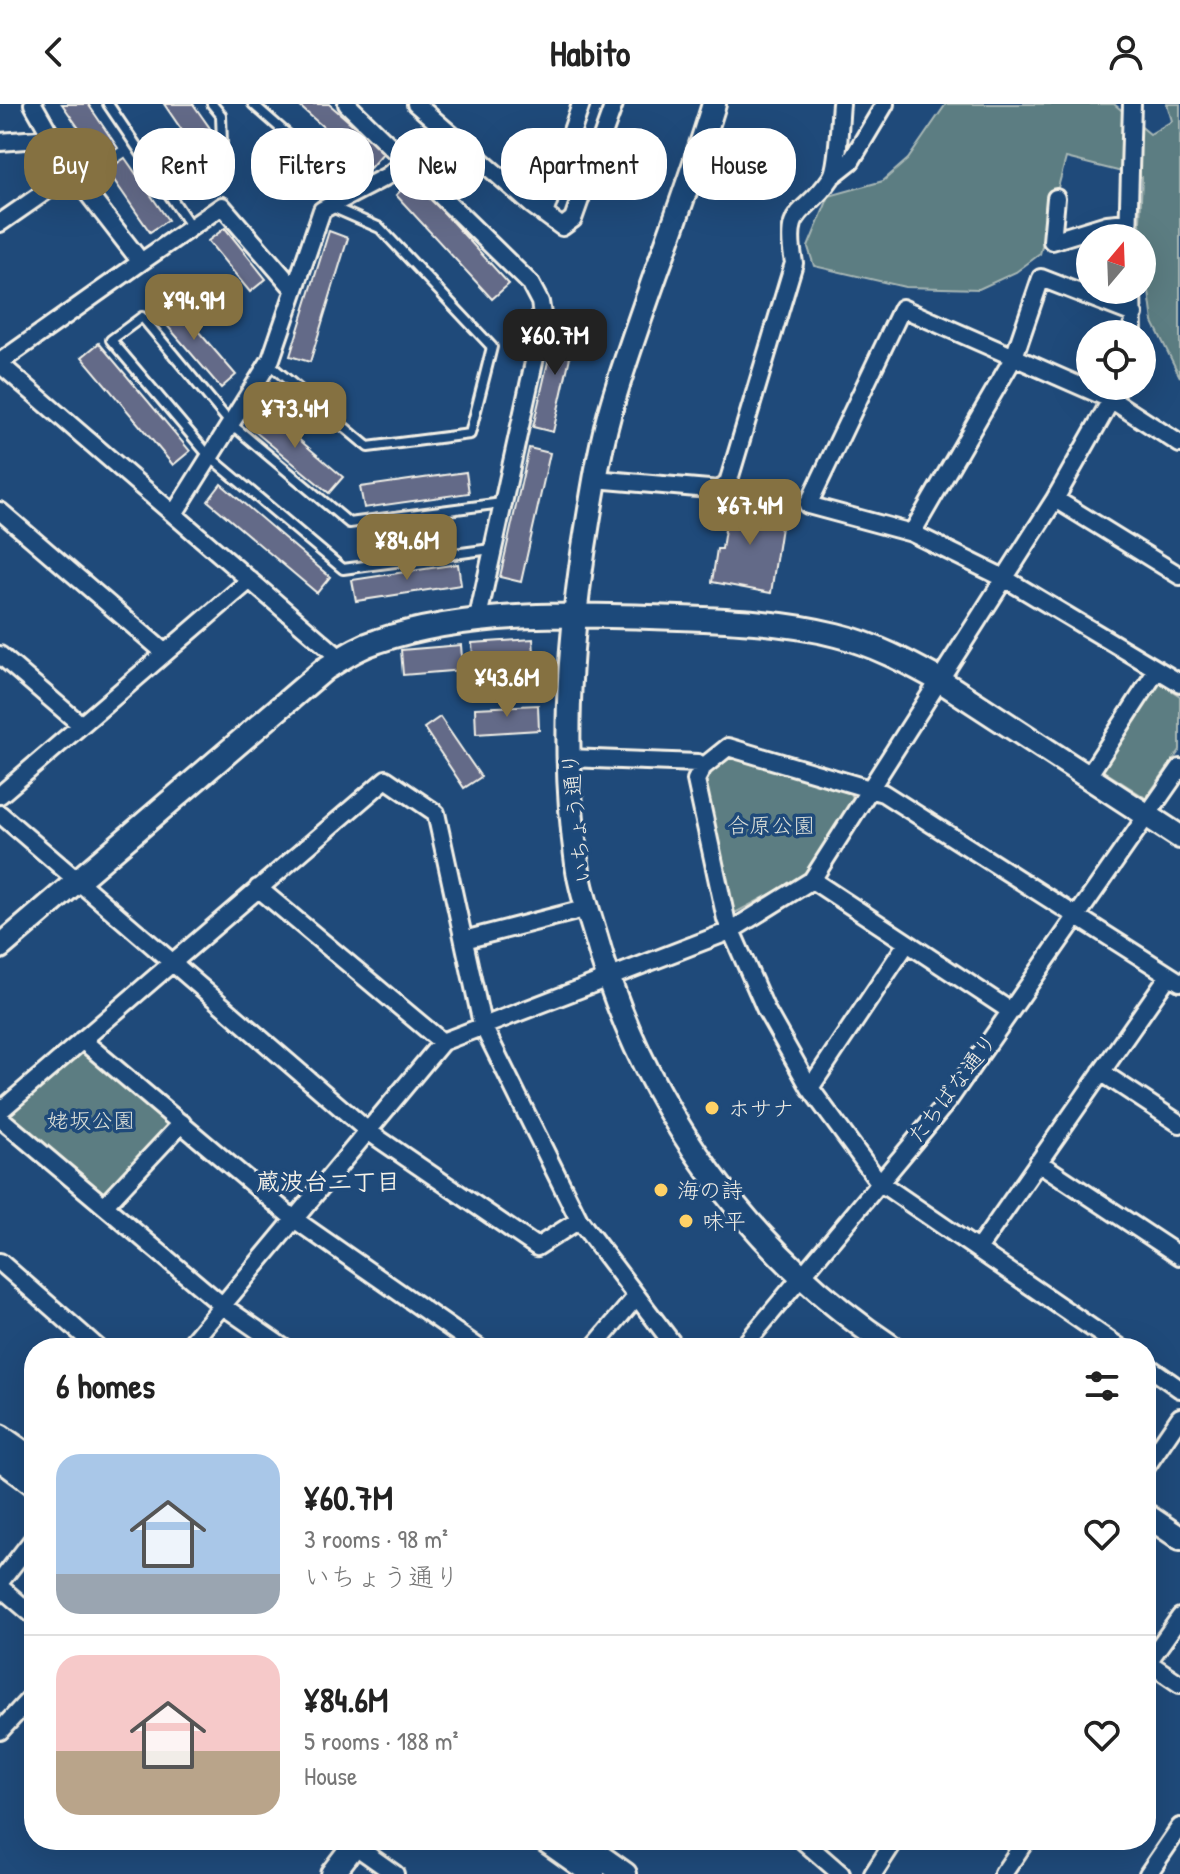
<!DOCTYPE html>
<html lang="en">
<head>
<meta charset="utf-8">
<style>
	:root { --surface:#fff; --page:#f6f6f6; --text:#222; --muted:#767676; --line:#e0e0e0; --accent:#857141 }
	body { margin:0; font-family:"Patrick Hand","Klee One",sans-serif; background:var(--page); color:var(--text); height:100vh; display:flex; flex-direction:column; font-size:30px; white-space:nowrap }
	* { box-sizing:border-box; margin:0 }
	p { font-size:26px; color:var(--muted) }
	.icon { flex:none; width:44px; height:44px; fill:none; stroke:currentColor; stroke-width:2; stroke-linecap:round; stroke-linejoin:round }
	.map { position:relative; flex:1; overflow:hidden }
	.drawer { position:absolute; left:24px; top:1234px; width:1132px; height:512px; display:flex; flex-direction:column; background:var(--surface); border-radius:32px; box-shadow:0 8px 32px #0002 }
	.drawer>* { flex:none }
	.hud { position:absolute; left:24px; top:24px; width:1132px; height:72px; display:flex; gap:16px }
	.needle { width:52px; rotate:19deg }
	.tools { position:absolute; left:1076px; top:120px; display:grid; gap:16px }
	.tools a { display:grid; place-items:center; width:80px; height:80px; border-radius:50%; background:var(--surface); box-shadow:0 8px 32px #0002; font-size:40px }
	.price { position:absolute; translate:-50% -68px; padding:0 18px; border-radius:16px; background:var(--accent); color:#fff; font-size:26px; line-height:52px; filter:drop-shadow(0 2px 4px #0008) }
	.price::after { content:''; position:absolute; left:50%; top:48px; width:24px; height:18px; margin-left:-12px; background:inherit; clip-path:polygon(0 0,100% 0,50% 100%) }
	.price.on { background:#222; color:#fff }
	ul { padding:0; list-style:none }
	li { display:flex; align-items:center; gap:24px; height:200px; padding:0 32px }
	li+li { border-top:2px solid var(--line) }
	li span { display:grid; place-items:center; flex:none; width:224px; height:160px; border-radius:24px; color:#555 }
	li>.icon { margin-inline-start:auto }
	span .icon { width:96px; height:96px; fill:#fffc; stroke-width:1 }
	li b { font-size:34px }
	h2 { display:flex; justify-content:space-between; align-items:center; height:96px; padding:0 32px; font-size:34px }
	.pill { padding:0 28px; border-radius:32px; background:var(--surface); box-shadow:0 8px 32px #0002; font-size:28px; line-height:72px }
	.pill.on { background:var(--accent); color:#fff }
	header { display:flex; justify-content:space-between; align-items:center; height:104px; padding:0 32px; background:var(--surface); font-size:36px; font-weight:700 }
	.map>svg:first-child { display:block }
	.green { fill:#5b7d82; stroke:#a8b7b5; stroke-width:2 }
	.building { fill:#646b88; stroke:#f4f1e8; stroke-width:2 }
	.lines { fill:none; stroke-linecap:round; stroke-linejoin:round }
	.lane-casing { stroke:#f4f1e8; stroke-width:14 }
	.street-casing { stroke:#f4f1e8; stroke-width:22 }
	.secondary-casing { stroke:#f4f1e8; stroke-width:28 }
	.lane { stroke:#1f4a7a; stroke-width:8 }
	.street { stroke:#1f4a7a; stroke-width:16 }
	.secondary { stroke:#1f4a7a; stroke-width:22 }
	.poi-dot { fill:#ffd166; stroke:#1f4a7a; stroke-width:3 }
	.labels { text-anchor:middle; stroke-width:7; stroke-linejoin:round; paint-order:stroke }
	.street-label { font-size:22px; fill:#f4f1e8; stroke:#1f4a7a }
	.park-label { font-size:22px; fill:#dde0d9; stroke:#1f4a7a }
	.poi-label { font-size:22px; fill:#f4f1e8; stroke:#1f4a7a; text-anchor:start }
	.neighbourhood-label { font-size:24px; font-weight:bold; fill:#f4f1e8; stroke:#1f4a7a }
</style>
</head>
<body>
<header><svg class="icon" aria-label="back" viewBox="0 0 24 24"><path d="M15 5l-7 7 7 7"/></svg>Habito<svg class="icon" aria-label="person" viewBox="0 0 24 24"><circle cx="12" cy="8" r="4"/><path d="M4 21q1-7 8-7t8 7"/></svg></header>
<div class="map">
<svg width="1180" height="1770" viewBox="0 0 1180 1770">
	<rect width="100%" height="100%" fill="#1f4a7a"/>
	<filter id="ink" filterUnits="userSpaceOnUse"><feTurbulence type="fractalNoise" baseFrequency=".0125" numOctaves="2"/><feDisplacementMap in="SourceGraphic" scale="16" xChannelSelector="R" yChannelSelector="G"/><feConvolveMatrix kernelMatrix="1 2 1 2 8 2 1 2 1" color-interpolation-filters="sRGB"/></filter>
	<g filter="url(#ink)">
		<path class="green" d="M946 0H1114L1150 30 1172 17 1167 0H1180V273L1153 218 1140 119 1142 73 1066 54 1040 150 1016 168 979 185 905 183 814 162 808 143 829 92 883 77 908 55Z
			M1155 576 1180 592V646L1146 694 1099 664Z
			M735 650 846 682 856 698 808 770 733 810 705 680 712 666Z
			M82 936 182 1019 105 1101 0 1014Z"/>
		<path class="building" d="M62 0H88L118 44 101 56Z
			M164 0H193L212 27 192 41Z
			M297 0H329L384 48 370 64Z
			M125 54 168 116 150 128 107 66Z
			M413 75 509 180 492 195 396 91Z
			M225 124 266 175 250 188 208 137Z
			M329 127 348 134 310 258 290 252Z
			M167 191 236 271 221 284 152 204Z
			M557 218 577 222 553 328 533 323Z
			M99 239 190 347 173 361 82 253Z
			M262 304 343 373 329 389 247 321Z
			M529 344 550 349 521 478 500 473Z
			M466 368 469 389 364 404 360 383Z
			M221 380 330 473 317 489 208 397Z
			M734 395 784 403 771 489 712 478 717 445H722L727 412H732Z
			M458 460 461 481 356 497 352 476Z
			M533 535 535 562 474 566 472 539Z
			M461 541 463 566 403 571 401 546Z
			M538 601 539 626 476 630 475 604Z
			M440 613 481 673 464 684 424 624Z"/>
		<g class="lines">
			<g class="lane-casing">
				<path id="lane" d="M108 0 191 123
					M253 0 354 89
					M160 77 222 39 221 11 212 0
					M269 260 368 343 470 330 492 243 380 124 332 103
					M491 445 343 465 210 353 111 236 142 213 230 319 349 419 502 399"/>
			</g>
			<g class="street-casing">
				<path id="street" d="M347 0 530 179 540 198 543 217 477 518
					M416 0 532 101 562 123 573 115 614 0
					M0 38 51 34
					M832 72 851 57 885 0
					M1056 94 1052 137 1107 120 1127 118
					M544 110 581 0
					M0 119 72 69
					M1128 134 1132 0
					M141 158 222 102 294 185
					M1132 186 1133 230
					M0 258 141 158 72 69 33 0
					M0 260 341 555
					M1180 340 1112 296 902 204 808 401 912 429 1004 474 1180 579
					M595 375 720 386 728 379 794 159C783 101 805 113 831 74 839 62 839 17 841 0
					M1055 395 1180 472
					M0 407 164 548
					M174 410 271 255 322 106 387 72 406 57
					M912 429 1014 253 1041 174 1134 210
					M0 551 80 620
					M568 654 698 659 703 663
					M1088 672 1157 566
					M0 691 250 476
					M0 710 369 1028 537 1143 579 1116
					M812 776 1009 906
					M258 784 442 938
					M464 836 588 804
					M82 936 294 1115 479 1244
					M1101 968 1180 1020
					M810 984 907 839
					M0 1007 386 675 436 709 482 920 579 1116 676 1244
					M0 1014 223 1202 284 1244
					M1038 1058 1180 1152
					M105 1101 182 1019
					M978 1145 1169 871
					M0 1158 98 1244
					M187 1244 442 938 730 827 812 776 1055 395 1119 282
					M593 1244 636 1193
					M742 1244 948 997 1180 664
					M1121 1244 879 1078 810 984 766 906 726 815 696 676 703 663 728 643 883 689 1180 878
					M1146 1261 1180 1285
					M1146 1363 1180 1313
					M0 1478 34 1434
					M0 1483 34 1512
					M1146 1557 1180 1580
					M1146 1561 1180 1513
					M0 1627 34 1590
					M802 1736 841 1770
					M354 1741 395 1770
					M873 1770 895 1736
					M1003 1770 1026 1736
					M1148 1770 1180 1723"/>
			</g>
			<g class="secondary-casing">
				<path id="secondary" d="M714 0C684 99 644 195 614 294 599 343 592 394 584 443 568 549 562 654 577 760 580 785 589 809 596 833 642 1000 748 1148 893 1244
					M0 843 325 565C343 554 358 543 378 537 469 506 584 510 679 514 732 516 785 518 836 531 873 540 907 558 941 577L1180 733
					M0 1332 34 1356
					M0 1355 34 1380
					M1146 1411 1180 1434
					M545 1736 593 1770
					M577 1736 625 1770
					M332 1770 358 1736"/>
			</g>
			<use href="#lane" class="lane"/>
			<use href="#street" class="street"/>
			<use href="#secondary" class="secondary"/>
		</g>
	</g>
	<g class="poi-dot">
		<circle cx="712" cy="1004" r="8"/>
		<circle cx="661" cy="1086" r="8"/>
		<circle cx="686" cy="1117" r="8"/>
	</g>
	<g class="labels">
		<g class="street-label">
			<text transform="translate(576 714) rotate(-96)" y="8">いちょう通り</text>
			<text transform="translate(952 984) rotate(-53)" y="8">たちばな通り</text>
		</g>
		<g class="park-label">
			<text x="771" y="729">合原公園</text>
			<text x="91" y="1024">姥坂公園</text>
		</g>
		<g class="poi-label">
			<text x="728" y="1012">ホサナ</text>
			<text x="677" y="1094">海の詩</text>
			<text x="702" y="1125">味平</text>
		</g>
		<g class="neighbourhood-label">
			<text x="328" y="1086">蔵波台二丁目</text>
		</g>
	</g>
</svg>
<div class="tools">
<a><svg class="needle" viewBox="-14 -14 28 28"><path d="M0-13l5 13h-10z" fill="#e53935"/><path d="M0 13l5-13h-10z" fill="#767676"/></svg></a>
<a><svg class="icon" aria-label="locate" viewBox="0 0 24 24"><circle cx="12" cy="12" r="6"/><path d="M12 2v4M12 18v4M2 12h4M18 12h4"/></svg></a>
</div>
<b class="price" style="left:194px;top:238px">¥94.9M</b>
<b class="price on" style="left:555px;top:273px">¥60.7M</b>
<b class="price" style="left:295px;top:346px">¥73.4M</b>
<b class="price" style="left:750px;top:443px">¥67.4M</b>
<b class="price" style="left:407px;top:478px">¥84.6M</b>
<b class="price" style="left:507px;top:615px">¥43.6M</b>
<div class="hud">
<a class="pill on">Buy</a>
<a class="pill">Rent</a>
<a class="pill">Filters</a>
<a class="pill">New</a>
<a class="pill">Apartment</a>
<a class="pill">House</a>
</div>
<section class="drawer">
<h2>6 homes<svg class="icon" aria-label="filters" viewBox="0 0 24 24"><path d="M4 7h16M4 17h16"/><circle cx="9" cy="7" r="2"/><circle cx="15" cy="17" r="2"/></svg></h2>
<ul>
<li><span style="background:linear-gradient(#a9c7e8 75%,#9aa5b1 0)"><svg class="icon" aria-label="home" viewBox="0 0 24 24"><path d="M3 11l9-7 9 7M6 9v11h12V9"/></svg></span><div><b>¥60.7M</b><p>3 rooms · 98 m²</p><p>いちょう通り</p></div><svg class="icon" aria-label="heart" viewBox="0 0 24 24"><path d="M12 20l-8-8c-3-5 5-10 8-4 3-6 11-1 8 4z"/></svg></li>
<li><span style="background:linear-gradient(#f6c9c9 60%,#b9a48a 0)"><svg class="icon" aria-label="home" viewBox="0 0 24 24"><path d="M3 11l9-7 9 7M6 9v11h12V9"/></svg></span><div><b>¥84.6M</b><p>5 rooms · 188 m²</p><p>House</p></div><svg class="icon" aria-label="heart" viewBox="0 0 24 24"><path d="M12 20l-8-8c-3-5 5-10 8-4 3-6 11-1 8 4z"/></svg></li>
</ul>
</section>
</div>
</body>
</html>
